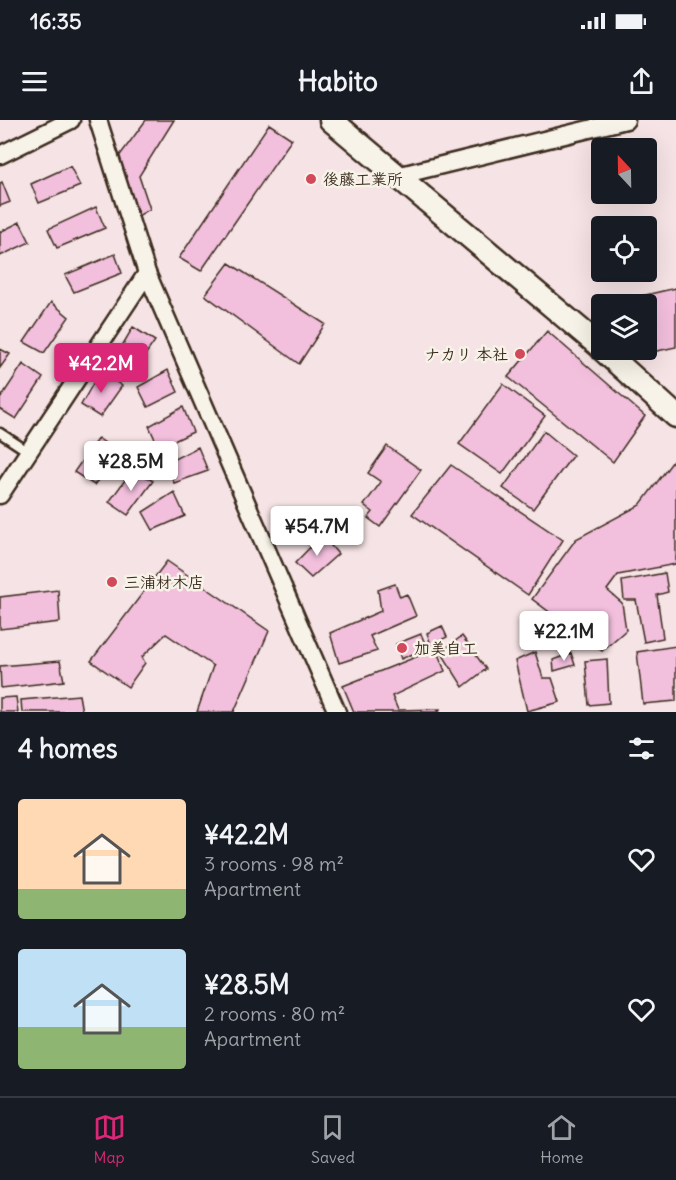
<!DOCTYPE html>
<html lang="en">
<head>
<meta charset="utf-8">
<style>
	:root { --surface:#171b24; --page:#242831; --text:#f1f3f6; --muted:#9ea1a6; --line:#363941; --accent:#db2777 }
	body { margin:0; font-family:Delius,"Klee One",sans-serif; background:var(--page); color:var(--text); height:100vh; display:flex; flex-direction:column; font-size:22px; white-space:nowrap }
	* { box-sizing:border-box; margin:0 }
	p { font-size:20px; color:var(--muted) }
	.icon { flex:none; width:33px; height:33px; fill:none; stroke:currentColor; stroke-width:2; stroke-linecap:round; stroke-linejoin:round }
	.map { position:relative; height:592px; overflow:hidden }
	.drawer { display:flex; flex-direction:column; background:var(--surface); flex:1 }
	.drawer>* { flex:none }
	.needle { width:39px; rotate:338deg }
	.controls { position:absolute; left:591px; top:18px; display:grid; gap:12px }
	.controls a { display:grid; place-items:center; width:66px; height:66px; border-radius:6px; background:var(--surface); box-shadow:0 6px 24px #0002; font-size:30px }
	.price { position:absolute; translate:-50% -51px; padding:0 14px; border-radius:6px; background:#fff; color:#222; font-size:20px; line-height:39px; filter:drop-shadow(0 2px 3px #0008) }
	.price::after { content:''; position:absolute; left:50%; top:36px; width:18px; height:14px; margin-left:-9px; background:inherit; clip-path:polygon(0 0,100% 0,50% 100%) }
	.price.selected { background:var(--accent); color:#fff }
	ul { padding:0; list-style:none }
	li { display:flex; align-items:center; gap:18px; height:150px; padding:0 18px }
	li span { display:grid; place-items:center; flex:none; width:168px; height:120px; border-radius:6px; color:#555 }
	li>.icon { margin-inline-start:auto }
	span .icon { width:72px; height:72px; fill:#fffc; stroke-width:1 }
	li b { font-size:26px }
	h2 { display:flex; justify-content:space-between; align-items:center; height:72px; padding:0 18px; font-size:26px }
	.status { display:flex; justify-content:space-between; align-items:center; height:42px; padding:0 30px; background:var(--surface); direction:ltr }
	.status svg { height:16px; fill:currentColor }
	header { display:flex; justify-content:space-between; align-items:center; height:78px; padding:0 18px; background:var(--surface); font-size:27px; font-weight:700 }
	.tabs { display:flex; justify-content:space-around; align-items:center; height:84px; border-top:2px solid var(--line); background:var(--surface); font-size:16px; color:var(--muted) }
	.tabs a { display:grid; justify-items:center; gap:3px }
	.tabs .selected { color:var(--accent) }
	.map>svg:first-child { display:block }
	.building { fill:#f2bfdd; stroke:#3b2a1e; stroke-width:1.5 }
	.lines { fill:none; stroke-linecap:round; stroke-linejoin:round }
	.lane-casing { stroke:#3b2a1e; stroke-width:13 }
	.street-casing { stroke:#3b2a1e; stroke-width:21 }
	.secondary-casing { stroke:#3b2a1e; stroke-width:27 }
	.lane { stroke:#f7f3e8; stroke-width:8 }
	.street { stroke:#f7f3e8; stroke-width:16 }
	.secondary { stroke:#f7f3e8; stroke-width:22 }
	.poi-dot { fill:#d1495b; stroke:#f7f3e8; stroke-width:2 }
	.labels { text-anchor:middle; stroke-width:5; stroke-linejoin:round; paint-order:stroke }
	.poi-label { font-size:16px; font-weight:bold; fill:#3b2a1e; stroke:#f7f3e8; text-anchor:start }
</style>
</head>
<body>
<div class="status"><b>16:35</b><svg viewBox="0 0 49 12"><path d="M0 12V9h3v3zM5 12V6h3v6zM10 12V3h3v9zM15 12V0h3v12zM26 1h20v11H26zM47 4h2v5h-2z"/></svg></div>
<header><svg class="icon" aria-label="menu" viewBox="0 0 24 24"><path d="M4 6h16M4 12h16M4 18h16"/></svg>Habito<svg class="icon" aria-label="share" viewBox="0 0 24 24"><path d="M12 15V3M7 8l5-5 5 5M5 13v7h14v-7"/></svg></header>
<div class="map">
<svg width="676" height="592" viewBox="0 0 676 592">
	<rect width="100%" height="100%" fill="#f6e3e5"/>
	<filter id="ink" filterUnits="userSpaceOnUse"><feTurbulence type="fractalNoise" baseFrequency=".0167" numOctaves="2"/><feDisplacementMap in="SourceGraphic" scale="12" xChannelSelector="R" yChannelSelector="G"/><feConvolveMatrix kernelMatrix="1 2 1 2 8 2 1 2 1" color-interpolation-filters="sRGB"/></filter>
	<g filter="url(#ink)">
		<path class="building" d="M146 0H174L139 56 150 89 138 96 115 42Z
			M269 4 292 19 201 151 179 138Z
			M70 46 80 66 39 83 31 64Z
			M2 62 10 82 0 86V63Z
			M96 87 105 108 57 128 48 109Z
			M20 102 30 122 0 136V112Z
			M115 134 122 153 74 172 65 155Z
			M229 143 325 204 299 244 205 175Z
			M676 168V227L643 234 642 230H646V184H633L632 178Z
			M51 182 69 197 44 233 24 222Z
			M133 207 155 221 131 255 112 243Z
			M547 211 645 296 613 342 508 257Z
			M0 229 10 234 0 248Z
			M23 244 43 258 16 299 0 289V279Z
			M168 250 178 272 148 287 138 267Z
			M100 251 122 266 100 297 81 285Z
			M503 264 545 296 502 354 459 324Z
			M183 287 193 312 159 328 149 306Z
			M544 311 573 335 533 389 503 368Z
			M98 318 119 333 94 365 74 352Z
			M387 326 421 350 380 407 368 398 373 392 364 385 381 362 368 353Z
			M198 327 208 351 174 363 166 343Z
			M676 337V444L618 455 607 470 622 483 626 510 602 531 532 479 576 419 640 385Z
			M451 345 563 420 528 475 412 394Z
			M133 349 153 361 128 395 109 382Z
			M174 372 185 396 153 410 143 392Z
			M322 415 338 434 311 458 295 443Z
			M167 441 269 511 234 592H197L213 546 166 514 142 537 145 543 128 567 91 541Z
			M665 453 668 472 657 475 663 518 644 522 636 480H624L622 461Z
			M395 464 400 477 407 474 416 496 370 516 377 531 339 543 330 513 381 491 378 470Z
			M58 470 60 502 0 509V477Z
			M442 506 447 517 431 525 427 513Z
			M421 514 427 528 401 539 396 524Z
			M462 516 486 549 463 567 441 532Z
			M676 526V581L643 584 637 532Z
			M436 529 445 551 392 576 398 590 440 589 439 592H354L343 566Z
			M535 532 543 558H552L560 582 527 591 515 541Z
			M571 533 575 545 554 551 553 540Z
			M607 539 609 583 589 585 585 541Z
			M60 541 64 561 1 568 0 546Z
			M79 575 82 592H22L21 580Z
			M16 577 18 592H0V578Z"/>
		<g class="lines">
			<g class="lane-casing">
				<path id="lane" d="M0 313 29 332"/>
			</g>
			<g class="street-casing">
				<path id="street" d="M98 0 147 153 337 592
					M0 35 71 0
					M397 56 626 0
					M0 375 147 153"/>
			</g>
			<g class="secondary-casing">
				<path id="secondary" d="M331 0 602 228
					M603 230 676 296"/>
			</g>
			<use href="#lane" class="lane"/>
			<use href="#street" class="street"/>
			<use href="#secondary" class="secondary"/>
		</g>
	</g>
	<g class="poi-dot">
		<circle cx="311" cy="59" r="6"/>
		<circle cx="520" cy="234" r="6"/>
		<circle cx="112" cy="462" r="6"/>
		<circle cx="402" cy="528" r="6"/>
	</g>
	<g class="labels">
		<g class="poi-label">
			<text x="323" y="65">後藤工業所</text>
			<text x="508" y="240" text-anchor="end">ナカリ 本社</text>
			<text x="124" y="468">三浦材木店</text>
			<text x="414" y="534">加美自工</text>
		</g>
	</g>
</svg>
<div class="controls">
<a><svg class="needle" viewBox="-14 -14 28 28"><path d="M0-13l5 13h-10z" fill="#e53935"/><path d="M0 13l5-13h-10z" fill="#9ea1a6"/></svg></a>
<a><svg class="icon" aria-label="locate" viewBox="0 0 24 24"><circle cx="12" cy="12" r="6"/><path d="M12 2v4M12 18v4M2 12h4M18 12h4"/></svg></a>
<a><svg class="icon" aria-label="layers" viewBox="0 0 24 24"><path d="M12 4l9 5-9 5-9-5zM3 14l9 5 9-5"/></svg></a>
</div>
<b class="price selected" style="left:101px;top:274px">¥42.2M</b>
<b class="price" style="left:131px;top:372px">¥28.5M</b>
<b class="price" style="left:317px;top:437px">¥54.7M</b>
<b class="price" style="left:564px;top:542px">¥22.1M</b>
</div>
<section class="drawer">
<h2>4 homes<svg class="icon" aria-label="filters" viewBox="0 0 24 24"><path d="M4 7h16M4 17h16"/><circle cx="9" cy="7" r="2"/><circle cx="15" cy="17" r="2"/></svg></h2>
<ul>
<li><span style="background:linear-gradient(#ffd9b3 75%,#8fb573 0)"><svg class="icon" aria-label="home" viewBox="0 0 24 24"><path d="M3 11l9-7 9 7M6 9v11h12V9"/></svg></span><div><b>¥42.2M</b><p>3 rooms · 98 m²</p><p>Apartment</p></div><svg class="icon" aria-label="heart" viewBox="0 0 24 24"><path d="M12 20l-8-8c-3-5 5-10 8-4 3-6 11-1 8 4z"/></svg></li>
<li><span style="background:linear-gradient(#bfe0f5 65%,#8fb573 0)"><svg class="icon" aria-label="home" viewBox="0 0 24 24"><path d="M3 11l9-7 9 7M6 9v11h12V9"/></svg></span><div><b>¥28.5M</b><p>2 rooms · 80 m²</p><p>Apartment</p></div><svg class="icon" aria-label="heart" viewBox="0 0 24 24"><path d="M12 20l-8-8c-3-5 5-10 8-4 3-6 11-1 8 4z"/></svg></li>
</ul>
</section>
<nav class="tabs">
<a class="selected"><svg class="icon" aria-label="map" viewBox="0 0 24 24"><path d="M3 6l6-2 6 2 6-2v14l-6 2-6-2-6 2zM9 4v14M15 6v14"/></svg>Map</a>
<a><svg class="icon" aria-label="saved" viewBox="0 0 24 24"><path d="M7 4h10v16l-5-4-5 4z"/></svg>Saved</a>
<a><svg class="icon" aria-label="home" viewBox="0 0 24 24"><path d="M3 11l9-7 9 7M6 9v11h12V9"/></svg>Home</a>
</nav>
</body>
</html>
